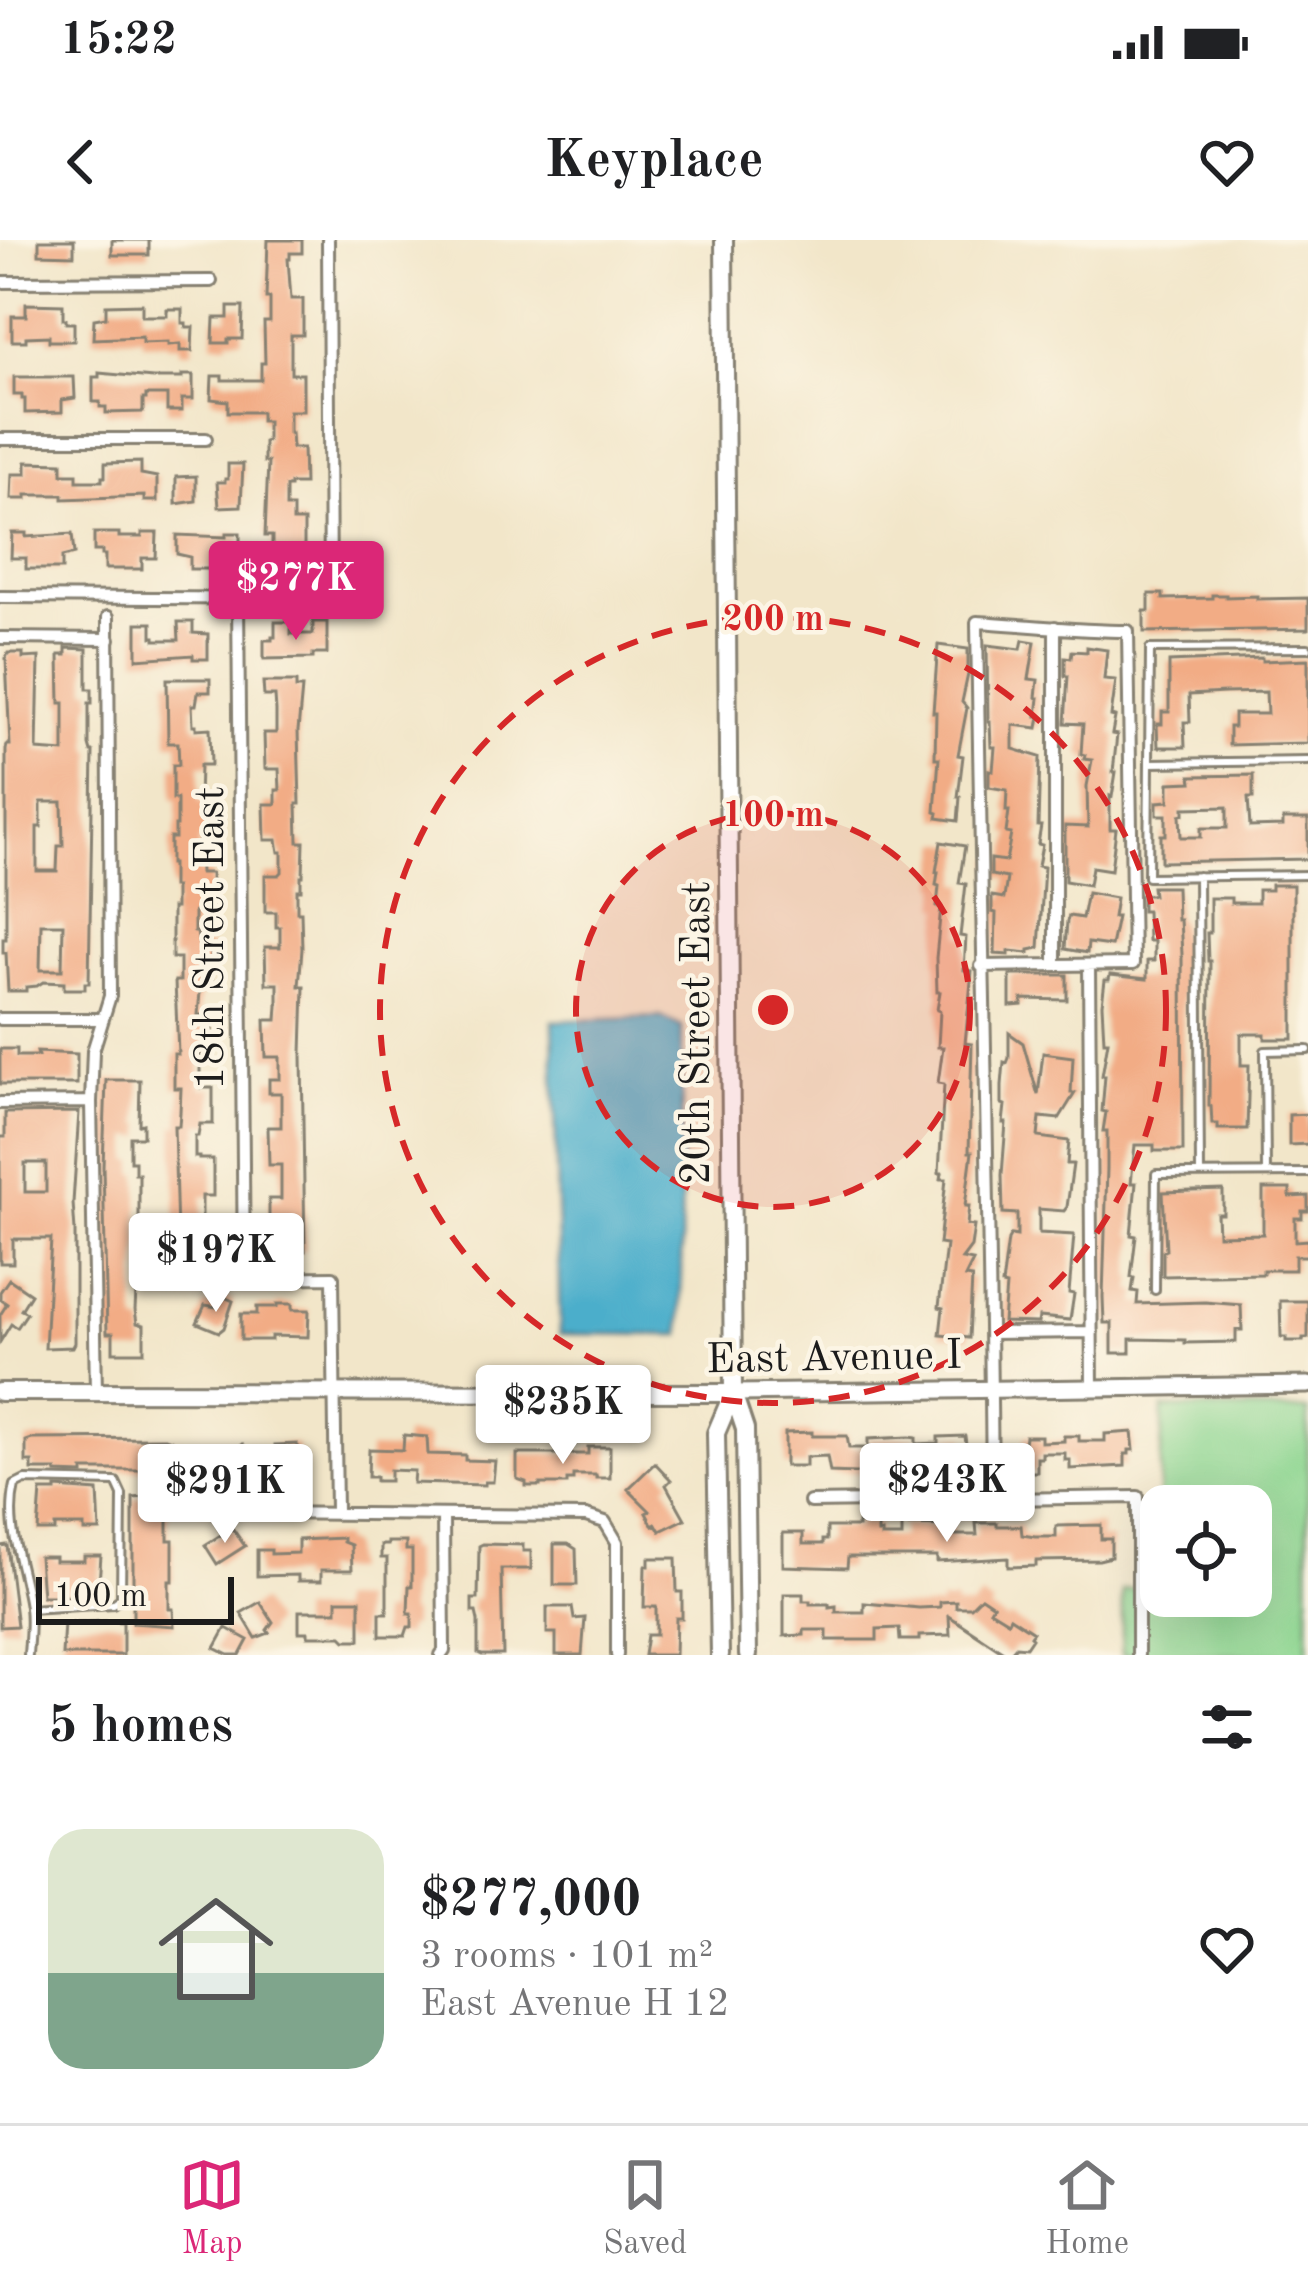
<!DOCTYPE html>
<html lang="en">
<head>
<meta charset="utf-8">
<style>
	:root { --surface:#fff; --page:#f2f2f2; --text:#202124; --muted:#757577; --line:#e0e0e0; --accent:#db2777 }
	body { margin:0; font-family:"Old Standard TT",serif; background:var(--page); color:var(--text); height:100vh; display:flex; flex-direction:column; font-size:45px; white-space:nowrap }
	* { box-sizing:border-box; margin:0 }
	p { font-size:39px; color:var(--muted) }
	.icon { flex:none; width:66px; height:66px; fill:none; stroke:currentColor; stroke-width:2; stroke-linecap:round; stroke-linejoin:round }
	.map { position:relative; height:1415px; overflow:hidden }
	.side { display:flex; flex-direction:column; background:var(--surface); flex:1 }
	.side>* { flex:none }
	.buttons { position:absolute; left:1140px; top:1245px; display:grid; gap:24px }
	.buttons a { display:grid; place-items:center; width:132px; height:132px; border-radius:24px; background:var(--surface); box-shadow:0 12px 48px #0002; font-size:60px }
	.scale { position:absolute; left:36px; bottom:30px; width:198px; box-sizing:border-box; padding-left:12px; border:6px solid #1c1c1c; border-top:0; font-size:33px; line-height:42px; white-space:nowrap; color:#1c1c1c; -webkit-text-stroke:9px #fcf5e5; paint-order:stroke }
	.price { position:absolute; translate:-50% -102px; padding:0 27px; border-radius:12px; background:#fff; color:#222; font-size:39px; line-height:78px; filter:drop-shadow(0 3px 6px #0008) }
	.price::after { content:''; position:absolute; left:50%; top:72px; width:36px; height:27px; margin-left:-18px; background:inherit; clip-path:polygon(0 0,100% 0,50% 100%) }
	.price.selected { background:var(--accent); color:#fff }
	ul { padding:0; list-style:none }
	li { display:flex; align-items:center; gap:36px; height:300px; padding:0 48px }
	li span { display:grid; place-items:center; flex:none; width:336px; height:240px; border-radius:36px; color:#555 }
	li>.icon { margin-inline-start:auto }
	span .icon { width:144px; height:144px; fill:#fffc; stroke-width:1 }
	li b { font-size:51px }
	h2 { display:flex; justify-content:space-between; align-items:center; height:144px; padding:0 48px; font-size:51px }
	.status { display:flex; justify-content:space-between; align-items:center; height:84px; padding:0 60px; background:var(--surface); direction:ltr }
	.status svg { height:33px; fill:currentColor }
	header { display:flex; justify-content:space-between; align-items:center; height:156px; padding:0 48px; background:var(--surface); font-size:54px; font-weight:600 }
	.tabs { display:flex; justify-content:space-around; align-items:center; height:168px; border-top:3px solid var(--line); background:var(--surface); font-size:33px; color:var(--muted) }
	.tabs a { display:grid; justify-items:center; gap:6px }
	.tabs .selected { color:var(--accent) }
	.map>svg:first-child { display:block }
	.green { fill:#8cd590; stroke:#547856; stroke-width:3; fill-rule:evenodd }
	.water { fill:#4caecb; stroke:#346574; stroke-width:3 }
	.building { fill:#f2ac85; fill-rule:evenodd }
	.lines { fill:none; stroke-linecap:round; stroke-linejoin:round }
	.lane-casing { stroke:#878172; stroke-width:12 }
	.street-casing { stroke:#878172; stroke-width:16 }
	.secondary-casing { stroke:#878172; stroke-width:21 }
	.primary-casing { stroke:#878172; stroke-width:22 }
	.lane { stroke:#fff; stroke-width:6 }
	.street { stroke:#fff; stroke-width:10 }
	.secondary { stroke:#fff; stroke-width:15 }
	.primary { stroke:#fff; stroke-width:16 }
	.ring { fill:none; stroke:#d62828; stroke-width:6; stroke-dasharray:21 15 }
	.labels { text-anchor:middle; stroke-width:9; stroke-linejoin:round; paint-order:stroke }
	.street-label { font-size:42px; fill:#1c1c1c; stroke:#fcf5e5 }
	.centre { fill:#d62828; stroke:#fcf5e5; stroke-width:6 }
	.ring-label { font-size:36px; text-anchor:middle; font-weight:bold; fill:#d62828; stroke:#fcf5e5; stroke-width:9; stroke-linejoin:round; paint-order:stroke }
</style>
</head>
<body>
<div class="status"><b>15:22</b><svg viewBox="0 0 49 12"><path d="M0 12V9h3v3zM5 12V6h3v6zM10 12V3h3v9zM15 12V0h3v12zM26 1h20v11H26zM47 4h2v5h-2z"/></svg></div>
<header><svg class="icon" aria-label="back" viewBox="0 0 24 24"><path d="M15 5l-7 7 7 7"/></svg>Keyplace<svg class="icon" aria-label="heart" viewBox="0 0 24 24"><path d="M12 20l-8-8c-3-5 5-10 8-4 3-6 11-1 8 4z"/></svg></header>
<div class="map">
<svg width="1308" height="1415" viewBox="0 0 1308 1415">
	<rect width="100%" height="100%" fill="#fcf5e5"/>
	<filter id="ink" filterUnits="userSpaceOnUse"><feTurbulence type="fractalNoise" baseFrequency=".00833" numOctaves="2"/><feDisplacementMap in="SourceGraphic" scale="24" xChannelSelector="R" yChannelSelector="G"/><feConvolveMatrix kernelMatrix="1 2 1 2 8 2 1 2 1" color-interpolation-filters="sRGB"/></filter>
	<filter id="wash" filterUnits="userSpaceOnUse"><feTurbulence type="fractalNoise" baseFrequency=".004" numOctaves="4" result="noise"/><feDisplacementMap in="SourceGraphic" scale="48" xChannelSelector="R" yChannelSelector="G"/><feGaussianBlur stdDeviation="2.7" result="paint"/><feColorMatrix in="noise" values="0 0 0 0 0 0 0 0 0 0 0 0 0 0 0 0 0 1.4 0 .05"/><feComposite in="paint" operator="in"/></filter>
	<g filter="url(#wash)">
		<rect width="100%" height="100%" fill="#f2e6c9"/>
		<path class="green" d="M1163 1168 1308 1170V1415H1122V1350L1155 1346ZM1161 1266H1251V1356H1161Z"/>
		<path class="water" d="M661 777 682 787 681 1095 560 1094 553 781Z"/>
		<g id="blocks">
			<path class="building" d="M39 0H74V15L39 14Z
				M112 0H149V15H112Z
				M268 0H302V13H290V19H288L291 59H303V95H291V134H303V171H289V193H291L292 208H303L304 244H290V247H286V267H293V281H304V316H293V330L268 331V317H272V296H265L268 222H264V202L267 201V181H261V172H228V161L211 159 212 136H222V140H261V123H265L264 82H270V58H266Z
				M26 64 63 65V79H66V83H74V101H49V96L26 97V101H12V76H26Z
				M142 64V76H167V69H182V83H186V87H193L192 111H180V104L168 105V102L142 103V97L93 99 94 79 106 77V65Z
				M228 67H243L242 99H228V103H213L214 78H228Z
				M99 133 153 138H182V135H193V159H182V171H167V155H146V159H143V172L106 173V167H100V162H93V137H99Z
				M14 137H74L75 158 62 160V172L25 173V159H22V155H14Z
				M26 222 62 223V234H77V241H102V237H105V223L141 222V234L157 237V261H144V256L63 259V255H26V259H11L12 234H26Z
				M228 224H243L241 266 219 267 217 242H225V239H228Z
				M196 236V261L176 264V237Z
				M12 293H26V297L72 294 74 314 62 317V329H26V318H11Z
				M94 293H119V297H142V293H157L156 318H142V329H105V315H102V311H94Z
				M226 293H240V318H226V329H190V317L177 314V295L226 297Z
				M1149 354H1163V359L1212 358V355H1226V357L1257 356V359L1308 358V389L1144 392V371H1149Z
				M178 382H193V393L208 394V419H193V415L137 419V383H152V397H155V400H179Z
				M275 382H291V394H313V382H327V414H313V418L264 419V400H272V397H275Z
				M1023 400 1035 402 1029 439 1038 440 1036 457 1039 458 1037 476H1040L1038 488 1013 485V509L1040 517 1038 586H1041L1038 604 1042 605 1038 626 1044 627 1039 708 1029 710V713L1009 711V715L995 714 996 673 992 672V656L1004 658 1007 638 991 635V619L1006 621 1011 594 1006 593 1009 571H1006L1007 550 989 547V530L993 531 995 507H991L990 482H988L987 405 1021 409Z
				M938 405 968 409V434L962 462 967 468 958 515 963 516 958 557H960L958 581 937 578 938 573 935 572 939 518H935L936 472H933Z
				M1087 407 1107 410 1104 439 1116 440 1111 476 1115 477 1112 494 1117 495 1113 532H1116L1112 557 1110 556V589H1116L1111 630 1092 627 1089 645 1065 641V586L1088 587 1087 546 1092 520 1084 519 1085 515 1081 514 1083 484 1065 483 1068 436H1065V417L1071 418 1072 411 1087 412Z
				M66 408 87 409V449H92V463H89V505L91 512H93L89 743H85V749H64V743L43 742 37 746 26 747V751H8L6 713H3V699H6V510L7 505H10L6 418 8 413H23V418L39 417 37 510 64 512V463H60L59 415H66ZM41 562H62L63 606H58L57 631H37V587H41ZM41 684H63L62 730H40Z
				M1262 418V421L1308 419V503L1229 505V487H1234V474H1267L1266 452 1225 453 1189 455 1190 482H1184L1185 507H1158L1157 484H1162V472H1169V422Z
				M167 439H210V452H198L196 465H192L193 485H196V489L210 488 211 525H200L199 561H211V600H199L200 633H211L212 669 194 672V692H197L199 705H211L212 740H201L198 775H212V812H200V834L201 848H213V884H200L198 896H195V917H199V919H213V956H202V979L209 978 210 993 194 994 208 1028 195 1033V1035L192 1037 195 1044 178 1051 169 1027 173 1026V994H177L174 886H179L180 872 181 848H174V814H178L175 741H180V718H172V668H175V647H172V624H170V598H175V586H177V559H173V525H179L178 503H168Z
				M263 442H296V448H302L298 491 300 564H297L298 602H304L303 636H301V650H297V672H301L302 709 299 746H304L302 814 305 1011H282L281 997H269V959H281V925H269L268 887H281V853H269V839H280V817H266L265 780H277L278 766V744H266L265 707H280V687H276V672H265V635H279L282 632V612H279L277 600H265L264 564H276V550H280L279 529H265L264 493H276V471L275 456H264Z
				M1253 535V558H1248L1250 587 1283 586V579H1308V619L1161 622V595H1166V575H1157V562L1169 561V543L1192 542 1191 536ZM1227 567V588H1201V597H1181L1180 575 1184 574V568Z
				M941 602 965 606 959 643 966 644 960 696 966 697 964 730 972 731 965 803 972 804 969 912H972L965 966H969L967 985 974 986 971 1007 962 1019 973 1021 965 1037 972 1038 969 1098 940 1095 943 1068 939 1067 946 1005 939 1004 946 939H941L942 933H939L944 844 938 843 943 807H938L940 771 937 770 940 752H937L936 718 941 667H937L939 646 936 645 938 632H936Z
				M1271 645H1293V799H1265V794H1241V825H1249L1247 889H1218V884H1212L1211 866H1209L1210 721H1208L1207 693H1210V658H1231V663H1258V650H1271Z
				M1152 647H1176L1177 680H1180L1182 714 1183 911H1154V905H1135L1131 943H1136L1131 995 1136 996 1131 1037 1134 1038 1132 1051 1138 1052 1137 1064 1205 1062 1241 1065 1242 1090H1236V1102L1185 1103V1100L1130 1099V1113H1112V1083H1104L1103 1057 1107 928V891H1103L1106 872 1102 871 1105 836H1102L1108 801H1104L1102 764 1105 740H1109L1110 735 1147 739V721H1154V701H1148L1147 671H1142V655H1153Z
				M1087 653 1116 658 1113 677H1117L1111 706 1088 703 1087 713 1065 709 1067 681 1069 676 1082 678Z
				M1010 735H1067V760L1022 759V765L1010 766Z
				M1009 793 1023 803 1038 855 1043 813 1073 817 1071 853H1075L1059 879 1040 877 1038 897 1069 901 1067 924H1073L1067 967 1064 971 1039 969V993L1074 995 1069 1053 1074 1054 1070 1080 1039 1077 1038 1083 1003 1082 1006 1046 1002 1045 1008 1000 1011 995 1017 996V974L1003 973 1002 935 1006 883H1003L1005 865 1002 864V845L1004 822 1007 823 1009 818Z
				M0 809H17V816H38L37 812 77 814V844H0Z
				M106 840H140L139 885 143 884V897H130V921H135V934H139V1002L135 1070 137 1083 144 1085V1112H113V1093H107L103 926Z
				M79 872 73 963 75 991V1103L73 1107 45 1108 51 999H13V1023H0V897H5V873ZM25 923H46V952H25Z
				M1308 874V904L1289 905V875Z
				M1263 949H1290V957L1308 956V971H1302V978H1295V1001L1308 1000V1016H1295V1030H1263V1034L1163 1036V1011L1166 1010 1163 952 1223 950V974H1217L1218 995 1263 994Z
				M9 1039 31 1054 21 1070 27 1073 17 1088 11 1084 0 1102V1075L7 1064 0 1059V1052Z
				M222 1056 233 1061 224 1088 219 1092 197 1083 205 1065 217 1067Z
				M1280 1061H1308V1098H1303V1101H1286V1097H1281Z
				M277 1064H292V1070H309L308 1097 271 1096V1100H241V1074H257V1067H277Z
				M812 1192V1196H847L849 1208H868V1199L909 1197 916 1198V1204L938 1203V1197L965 1196 967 1213H962V1217H958V1229L928 1232H907V1222L902 1223V1220L882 1221V1234L830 1232 827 1216 806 1217V1226H785V1193Z
				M1132 1192 1134 1210H1129V1214H1125V1226L1070 1229V1220H1065V1213H1042V1218H1037V1232H1018V1217H1022L1025 1196H1041V1202L1064 1201V1196H1079V1201H1105V1194Z
				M404 1195 427 1197 428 1214 465 1215V1220L495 1221 493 1242H485V1245L413 1243 414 1231 390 1230V1241H376V1237H368L369 1209 403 1210Z
				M165 1198 171 1200V1222H165V1230H83V1234L56 1233V1230H32V1222H26V1201L32 1199Z
				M243 1204 263 1225 244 1242 225 1220Z
				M297 1204V1232H289V1237L275 1236V1205Z
				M588 1207H610V1238H596V1235H573V1240H567V1244H540V1246H526V1242L517 1239V1214H588Z
				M655 1223 671 1240 666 1245 685 1279 660 1291 656 1284 653 1286 646 1273 650 1271 628 1249Z
				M56 1248 98 1251 100 1291H84V1286H55V1291H38L41 1251H56Z
				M198 1250H222L225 1259H230V1272H198Z
				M173 1255V1272H168V1300H173V1341H169V1369H173L174 1386 133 1383V1258Z
				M858 1283H878V1293H882V1297H902V1285L953 1286V1295H977L976 1283H997V1286H1021L1022 1295 1035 1297H1056V1286L1101 1285V1299H1111V1317L1099 1320 1036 1321V1326L1008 1327V1318L937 1322V1317H848L847 1328 783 1326V1293H803V1304H823V1300H827V1287H858Z
				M232 1288 245 1306 217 1324 205 1305Z
				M343 1298V1302L351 1305 352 1330H321V1341H298V1335L257 1336V1310H271V1314L298 1313V1300Z
				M388 1302H406V1310H412V1346H409L408 1373H412V1387H408L405 1396H380V1373H387V1318H381V1305H388Z
				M483 1304 523 1305V1311H531V1329H501L503 1415H482L478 1413V1381L476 1372H472V1359H478L479 1306Z
				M554 1304H568L576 1309 577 1345H554Z
				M7 1305 17 1386 0 1387V1306Z
				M84 1316H101L98 1356H42L39 1317H55V1321H84Z
				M649 1318H676L677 1352H682V1378H676L675 1415H644L647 1395H656V1367H644L645 1326H649Z
				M784 1354H803V1361H810V1364H829V1367L836 1366V1372H864V1363L919 1368 940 1367V1362L956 1361V1367H971L981 1357 993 1365 990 1370 1008 1381 1010 1377 1033 1392 1030 1396 1032 1398 1026 1407 1016 1406 1008 1415 949 1376 950 1395 919 1396V1400H900L899 1388 877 1389V1400H827V1390H804V1395L784 1396Z
				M337 1360H360V1400H346L342 1396H308V1392H299V1371H337Z
				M260 1362 273 1382 267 1390 269 1393 256 1398 241 1373Z
				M547 1367H572L574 1379 585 1378 582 1415H556V1393H547Z
				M105 1381 123 1382V1415H62L64 1383Z
				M226 1388 248 1400 240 1415H229L215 1408Z"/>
		</g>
	</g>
	<g filter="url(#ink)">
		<use href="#blocks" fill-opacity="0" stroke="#878172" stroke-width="3"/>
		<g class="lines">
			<g class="lane-casing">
				<path id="lane" d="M1308 408 1150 409 1148 637 1308 635
					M1150 523 1308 521
					M1198 636 1200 933
					M1266 933 1265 811 1308 810
					M1155 1050 1156 934 1308 933
					M28 1415C29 1399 31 1383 29 1367 23 1326 5 1287 15 1245L25 1240 116 1242 122 1255 121 1358 113 1364 29 1369"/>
			</g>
			<g class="street-casing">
				<path id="street" d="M0 42 211 41
					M0 199H206
					M0 357 330 359 328 0
					M238 359 244 1038 333 1037 336 1272
					M0 398 109 399
					M1055 725V387
					M1089 725 1092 1149
					M981 726 1133 724 1128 391C1078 391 1028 385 977 382 981 674 990 966 992 1258
					M0 779H102
					M0 863 91 862
					M992 1093 1092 1092
					M96 1152 91 862 93 811 110 756 108 377
					M810 1262 1138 1257V1415
					M257 1273 586 1276 605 1282 617 1302V1415
					M441 1415 444 1411 443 1275"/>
			</g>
			<g class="secondary-casing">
				<path id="secondary" d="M733 1153 1308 1145"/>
			</g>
			<g class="primary-casing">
				<path id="primary" d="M724 0 733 1153 745 1189 748 1415
					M0 1152 733 1153
					M720 1415 716 1193 733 1153"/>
			</g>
			<use href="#lane" class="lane"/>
			<use href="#street" class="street"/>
			<use href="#secondary" class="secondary"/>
			<use href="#primary" class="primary"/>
		</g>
	</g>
	<circle cx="773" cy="770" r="197" fill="#d62828" fill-opacity=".12"/>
	<g class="ring">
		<circle cx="773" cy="770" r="197"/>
		<circle cx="773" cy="770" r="393"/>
	</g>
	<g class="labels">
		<g class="street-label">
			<text transform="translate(208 698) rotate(-90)" y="15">18th Street East</text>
			<text transform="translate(694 793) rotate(-90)" y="15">20th Street East</text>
			<text transform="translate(834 1115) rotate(-1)" y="15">East Avenue I</text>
		</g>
	</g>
	<circle cx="773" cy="770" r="18" class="centre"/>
	<g class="ring-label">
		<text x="773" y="390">200 m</text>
		<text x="773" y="586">100 m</text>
	</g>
</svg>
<div class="buttons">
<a><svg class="icon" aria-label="locate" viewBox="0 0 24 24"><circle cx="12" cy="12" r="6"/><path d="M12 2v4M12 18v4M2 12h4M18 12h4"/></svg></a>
</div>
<div class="scale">100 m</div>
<b class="price selected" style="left:296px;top:403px">$277K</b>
<b class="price" style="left:216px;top:1075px">$197K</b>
<b class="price" style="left:563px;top:1227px">$235K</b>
<b class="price" style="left:947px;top:1305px">$243K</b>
<b class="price" style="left:225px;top:1306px">$291K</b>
</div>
<section class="side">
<h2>5 homes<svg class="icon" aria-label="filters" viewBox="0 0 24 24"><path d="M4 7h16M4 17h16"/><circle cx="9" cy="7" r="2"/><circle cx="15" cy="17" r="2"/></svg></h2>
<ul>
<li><span style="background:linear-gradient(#dfe7d0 60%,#7fa58c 0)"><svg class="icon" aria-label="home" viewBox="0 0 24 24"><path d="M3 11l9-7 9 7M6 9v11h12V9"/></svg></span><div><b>$277,000</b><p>3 rooms · 101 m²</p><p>East Avenue H 12</p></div><svg class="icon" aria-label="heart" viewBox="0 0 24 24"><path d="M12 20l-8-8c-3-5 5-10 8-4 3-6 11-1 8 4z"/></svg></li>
</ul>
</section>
<nav class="tabs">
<a class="selected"><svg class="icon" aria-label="map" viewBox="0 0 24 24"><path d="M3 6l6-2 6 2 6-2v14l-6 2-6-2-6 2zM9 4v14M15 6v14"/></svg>Map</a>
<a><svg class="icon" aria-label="saved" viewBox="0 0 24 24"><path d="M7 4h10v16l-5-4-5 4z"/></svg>Saved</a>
<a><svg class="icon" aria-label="home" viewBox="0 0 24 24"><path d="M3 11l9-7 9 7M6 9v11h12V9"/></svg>Home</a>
</nav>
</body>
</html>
